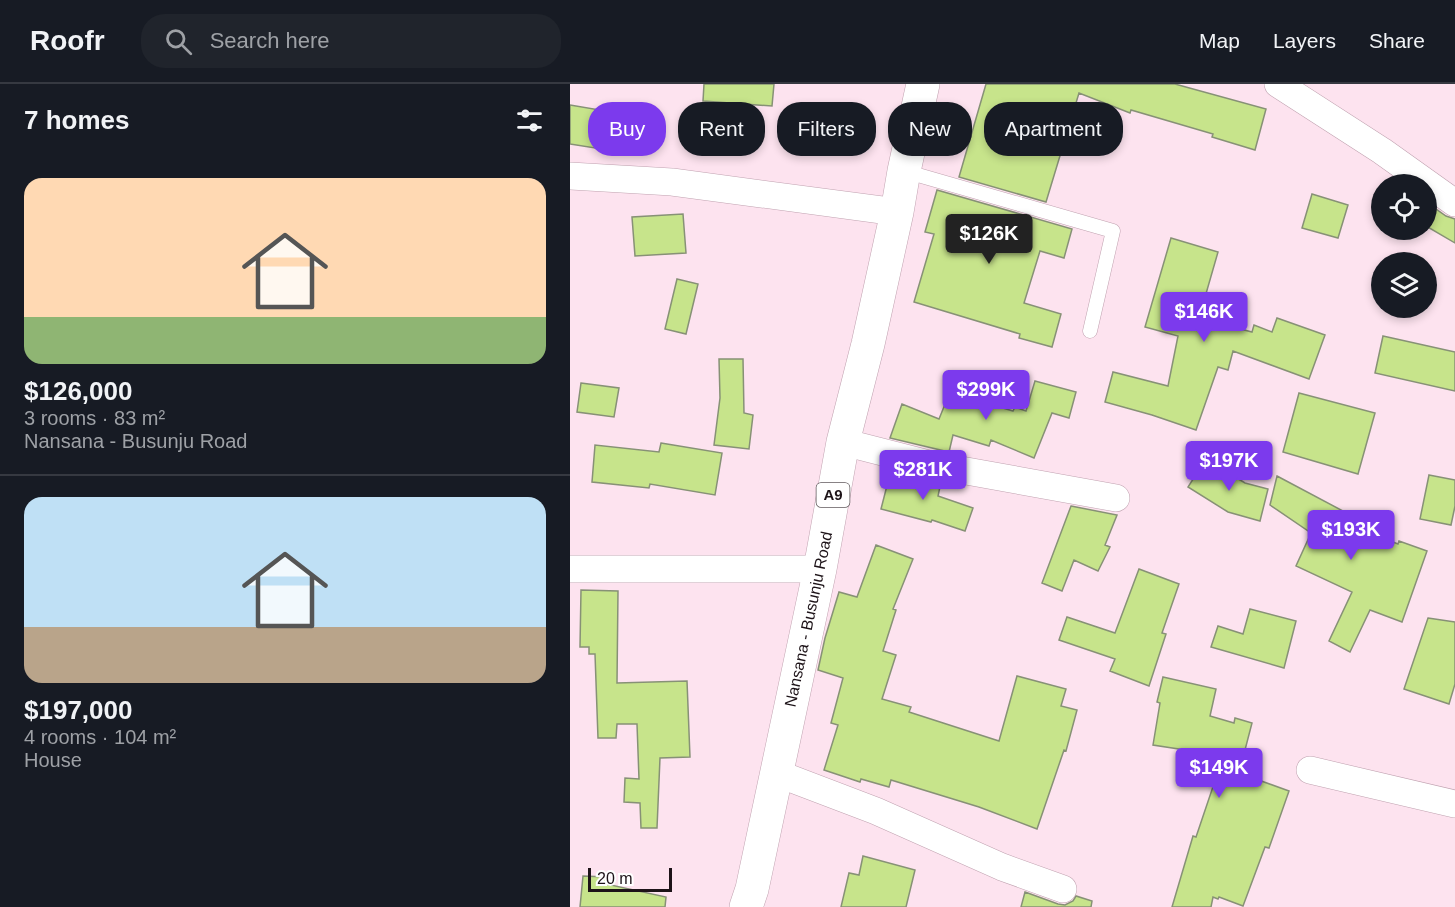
<!DOCTYPE html>
<html lang="en">
<head>
<meta charset="utf-8">
<style>
	:root { --surface:#171b24; --page:#20242c; --text:#f1f3f6; --muted:#9ea1a6; --line:#363941; --accent:#7c3aed }
	body { margin:0; font-family:Arial,sans-serif; background:var(--page); color:var(--text); height:100vh; display:flex; flex-direction:column; font-size:22px; white-space:nowrap }
	* { box-sizing:border-box; margin:0 }
	p { font-size:20px; color:var(--muted) }
	.icon { flex:none; width:33px; height:33px; fill:none; stroke:currentColor; stroke-width:2; stroke-linecap:round; stroke-linejoin:round }
	.map { position:relative; flex:1; overflow:hidden }
	.sheet { display:flex; flex-direction:column; background:var(--surface); width:570px }
	.sheet>* { flex:none }
	.top-card { position:absolute; left:18px; top:18px; width:570px; height:54px; display:flex; gap:12px }
	.fabs { position:absolute; left:801px; top:90px; display:grid; gap:12px }
	.fabs a { display:grid; place-items:center; width:66px; height:66px; border-radius:50%; background:var(--surface); box-shadow:0 3px 9px #0003; font-size:30px }
	.scale { position:absolute; left:18px; bottom:15px; width:84px; box-sizing:border-box; padding-left:6px; border:3px solid #1d1318; border-top:0; font-size:16px; line-height:21px; white-space:nowrap; color:#1d1318; -webkit-text-stroke:4px #fff; paint-order:stroke }
	.price { position:absolute; translate:-50% -51px; padding:0 14px; border-radius:6px; background:var(--accent); color:#fff; font-size:20px; line-height:39px; filter:drop-shadow(0 2px 3px #0008) }
	.price::after { content:''; position:absolute; left:50%; top:36px; width:18px; height:14px; margin-left:-9px; background:inherit; clip-path:polygon(0 0,100% 0,50% 100%) }
	.price.on { background:#222; color:#fff }
	ul { padding:0; list-style:none }
	li { display:grid; align-content:center; gap:12px; height:318px; padding:0 24px }
	li+li { border-top:2px solid var(--line) }
	li span { display:grid; place-items:center; height:186px; border-radius:18px; color:#555 }
	li>.icon { margin-inline-start:auto }
	span .icon { width:108px; height:108px; fill:#fffc; stroke-width:1 }
	li b { font-size:26px }
	h2 { display:flex; justify-content:space-between; align-items:center; height:72px; padding:0 24px; font-size:26px }
	.pill { padding:0 21px; border-radius:24px; background:var(--surface); box-shadow:0 3px 9px #0003; font-size:21px; line-height:54px }
	.pill.on { background:var(--accent); color:#fff }
	header { display:flex; align-items:center; gap:36px; box-sizing:border-box; height:84px; padding:0 30px; background:var(--surface); border-bottom:2px solid var(--line) }
	header strong { font-size:28px }
	nav { display:flex; gap:33px; margin-inline-start:auto; font-size:21px }
	.search { width:420px; height:54px; background:var(--page); display:flex; align-items:center; gap:15px; box-sizing:border-box; padding:0 21px; border-radius:24px; color:var(--muted); font-size:22px }
	main { display:flex; flex:1; min-height:0 }
	.map>svg:first-child { display:block }
	.building { fill:#c7e48b; stroke:#879176; stroke-width:1.5 }
	.lines { fill:none; stroke-linecap:round; stroke-linejoin:round }
	.lane-casing { stroke:#c0a2b0; stroke-width:15 }
	.street-casing { stroke:#c0a2b0; stroke-width:28 }
	.primary-casing { stroke:#c0a2b0; stroke-width:34 }
	.lane { stroke:#fff; stroke-width:14 }
	.street { stroke:#fff; stroke-width:27 }
	.primary { stroke:#fff; stroke-width:33 }
	.labels { text-anchor:middle; stroke-width:6; stroke-linejoin:round; paint-order:stroke }
	.shield { fill:#fff; stroke:#615a5d; stroke-width:1.5 }
	.shield-label { font-size:15px; font-weight:bold; fill:#1d1318 }
	.street-label { font-size:16px; fill:#1d1318; stroke:#fff }
</style>
</head>
<body>
<header>
<strong>Roofr</strong>
<div class="search"><svg class="icon" aria-label="search" viewBox="0 0 24 24"><circle cx="10" cy="10" r="6"/><path d="M15 15l6 6"/></svg>Search here</div>
<nav><a>Map</a><a>Layers</a><a>Share</a></nav>
</header>
<main>
<section class="sheet">
<h2>7 homes<svg class="icon" aria-label="filters" viewBox="0 0 24 24"><path d="M4 7h16M4 17h16"/><circle cx="9" cy="7" r="2"/><circle cx="15" cy="17" r="2"/></svg></h2>
<ul>
<li><span style="background:linear-gradient(#ffd9b3 75%,#8fb573 0)"><svg class="icon" aria-label="home" viewBox="0 0 24 24"><path d="M3 11l9-7 9 7M6 9v11h12V9"/></svg></span><div><b>$126,000</b><p>3 rooms · 83 m²</p><p>Nansana - Busunju Road</p></div></li>
<li><span style="background:linear-gradient(#bfe0f5 70%,#b9a48a 0)"><svg class="icon" aria-label="home" viewBox="0 0 24 24"><path d="M3 11l9-7 9 7M6 9v11h12V9"/></svg></span><div><b>$197,000</b><p>4 rooms · 104 m²</p><p>House</p></div></li>
</ul>
</section>
<div class="map">
<svg width="885" height="823" viewBox="0 0 885 823">
	<rect width="100%" height="100%" fill="#fde3ef"/>
	<path class="building" d="M134 0H204L202 22 133 17Z
		M416 0H605L696 25 685 66 642 53 643 50 561 26 560 29 509 9 476 118 389 93Z
		M0 21 30 26 25 64 0 60Z
		M367 106 502 145 494 174 470 167 454 219 491 230 482 263 449 254 450 250 344 218 364 150 355 148Z
		M742 110 778 121 768 154 732 144Z
		M856 118 876 132 885 135V159L856 142Z
		M113 130 116 169 65 172 62 133Z
		M601 154 648 168 629 234 682 248 684 241 702 248 707 234 755 251 739 295 663 267 658 286 648 283 626 346 582 331 535 318 543 288 598 302 608 252 575 243Z
		M107 195 128 200 116 250 95 245Z
		M813 252 885 268V307L805 289Z
		M149 275H173L174 329 183 331 179 365 144 361 150 314Z
		M465 297 506 308 499 334 482 329 464 374 421 356 419 362 383 351 379 368 320 354 332 320 369 335 380 308 443 327 445 323 456 327Z
		M11 299 49 304 44 333 7 328Z
		M729 309 805 329 788 390 713 368Z
		M91 359 152 369 145 411 80 400 79 404 22 398 25 361 89 368Z
		M636 375 675 399 698 405 690 437 658 428 618 403Z
		M321 386 371 398 368 412 403 424 395 447 362 436 361 438 311 425Z
		M859 391 885 396V422L881 441 850 435Z
		M707 392 788 435 784 443 828 460 829 457 857 467 832 538 800 526 780 568 759 557 782 508 726 482 741 449 700 421Z
		M501 422 547 431 535 461 540 463 528 487 504 476 492 507 472 499Z
		M306 461 343 475 323 525 326 526 313 567 326 571 312 615 341 623 339 628 429 657 447 592 496 605 491 622 507 626 496 667 494 666 467 745 409 723 321 696 319 703 291 695 290 698 254 686 268 641 261 639 273 594 248 586 255 554 269 508 287 513Z
		M569 485 609 500 592 549 596 550 579 602 540 587 545 575 489 556 497 533 545 549Z
		M11 506 48 507 47 599 117 597 120 673 90 674 87 744H71L70 719 54 718 55 694 69 695 67 640H47L46 654H28L25 570H19V563H10Z
		M680 525 726 537 714 584 641 563 648 542 673 550Z
		M858 534 885 538V600L879 620 834 605Z
		M593 593 646 605 640 632 664 639 665 634 682 639 669 689 719 707 699 764 695 763 673 822 649 813 648 815 643 813 641 823H602L623 752 626 753 651 679 640 676 642 670 583 661 590 619 587 618Z
		M293 772 345 786 336 823H271L279 789 289 791Z
		M13 792 36 793V800L96 813 95 823H10Z
		M455 808 488 820 495 821 503 817 506 812 522 817 521 823H451Z"/>
	<g class="lines">
		<g class="lane-casing">
			<path id="lane" d="M334 87 543 147 520 247"/>
		</g>
		<g class="street-casing">
			<path id="street" d="M708 0 812 67 885 119
				M0 92 102 98 327 128
				M273 358 363 381 546 414
				M0 485H250
				M740 686 885 720
				M206 689 306 727 432 783 493 805"/>
		</g>
		<g class="primary-casing">
			<path id="primary" d="M176 823 182 805 250 485 273 358 298 260 327 128 334 87 353 0"/>
		</g>
		<use href="#lane" class="lane"/>
		<use href="#street" class="street"/>
		<use href="#primary" class="primary"/>
	</g>
	<g class="labels">
		<rect class="shield" x="246.5" y="399" width="33" height="24" rx="4.5"/>
		<g class="shield-label">
			<text x="263" y="416">A9</text>
		</g>
		<g class="street-label">
			<text transform="translate(238 535) rotate(-78)" y="6">Nansana - Busunju Road</text>
		</g>
	</g>
</svg>
<div class="fabs">
<a><svg class="icon" aria-label="locate" viewBox="0 0 24 24"><circle cx="12" cy="12" r="6"/><path d="M12 2v4M12 18v4M2 12h4M18 12h4"/></svg></a>
<a><svg class="icon" aria-label="layers" viewBox="0 0 24 24"><path d="M12 4l9 5-9 5-9-5zM3 14l9 5 9-5"/></svg></a>
</div>
<div class="scale">20 m</div>
<b class="price on" style="left:419px;top:181px">$126K</b>
<b class="price" style="left:634px;top:259px">$146K</b>
<b class="price" style="left:416px;top:337px">$299K</b>
<b class="price" style="left:659px;top:408px">$197K</b>
<b class="price" style="left:353px;top:417px">$281K</b>
<b class="price" style="left:781px;top:477px">$193K</b>
<b class="price" style="left:649px;top:715px">$149K</b>
<div class="top-card">
<a class="pill on">Buy</a>
<a class="pill">Rent</a>
<a class="pill">Filters</a>
<a class="pill">New</a>
<a class="pill">Apartment</a>
</div>
</div>
</main>
</body>
</html>
